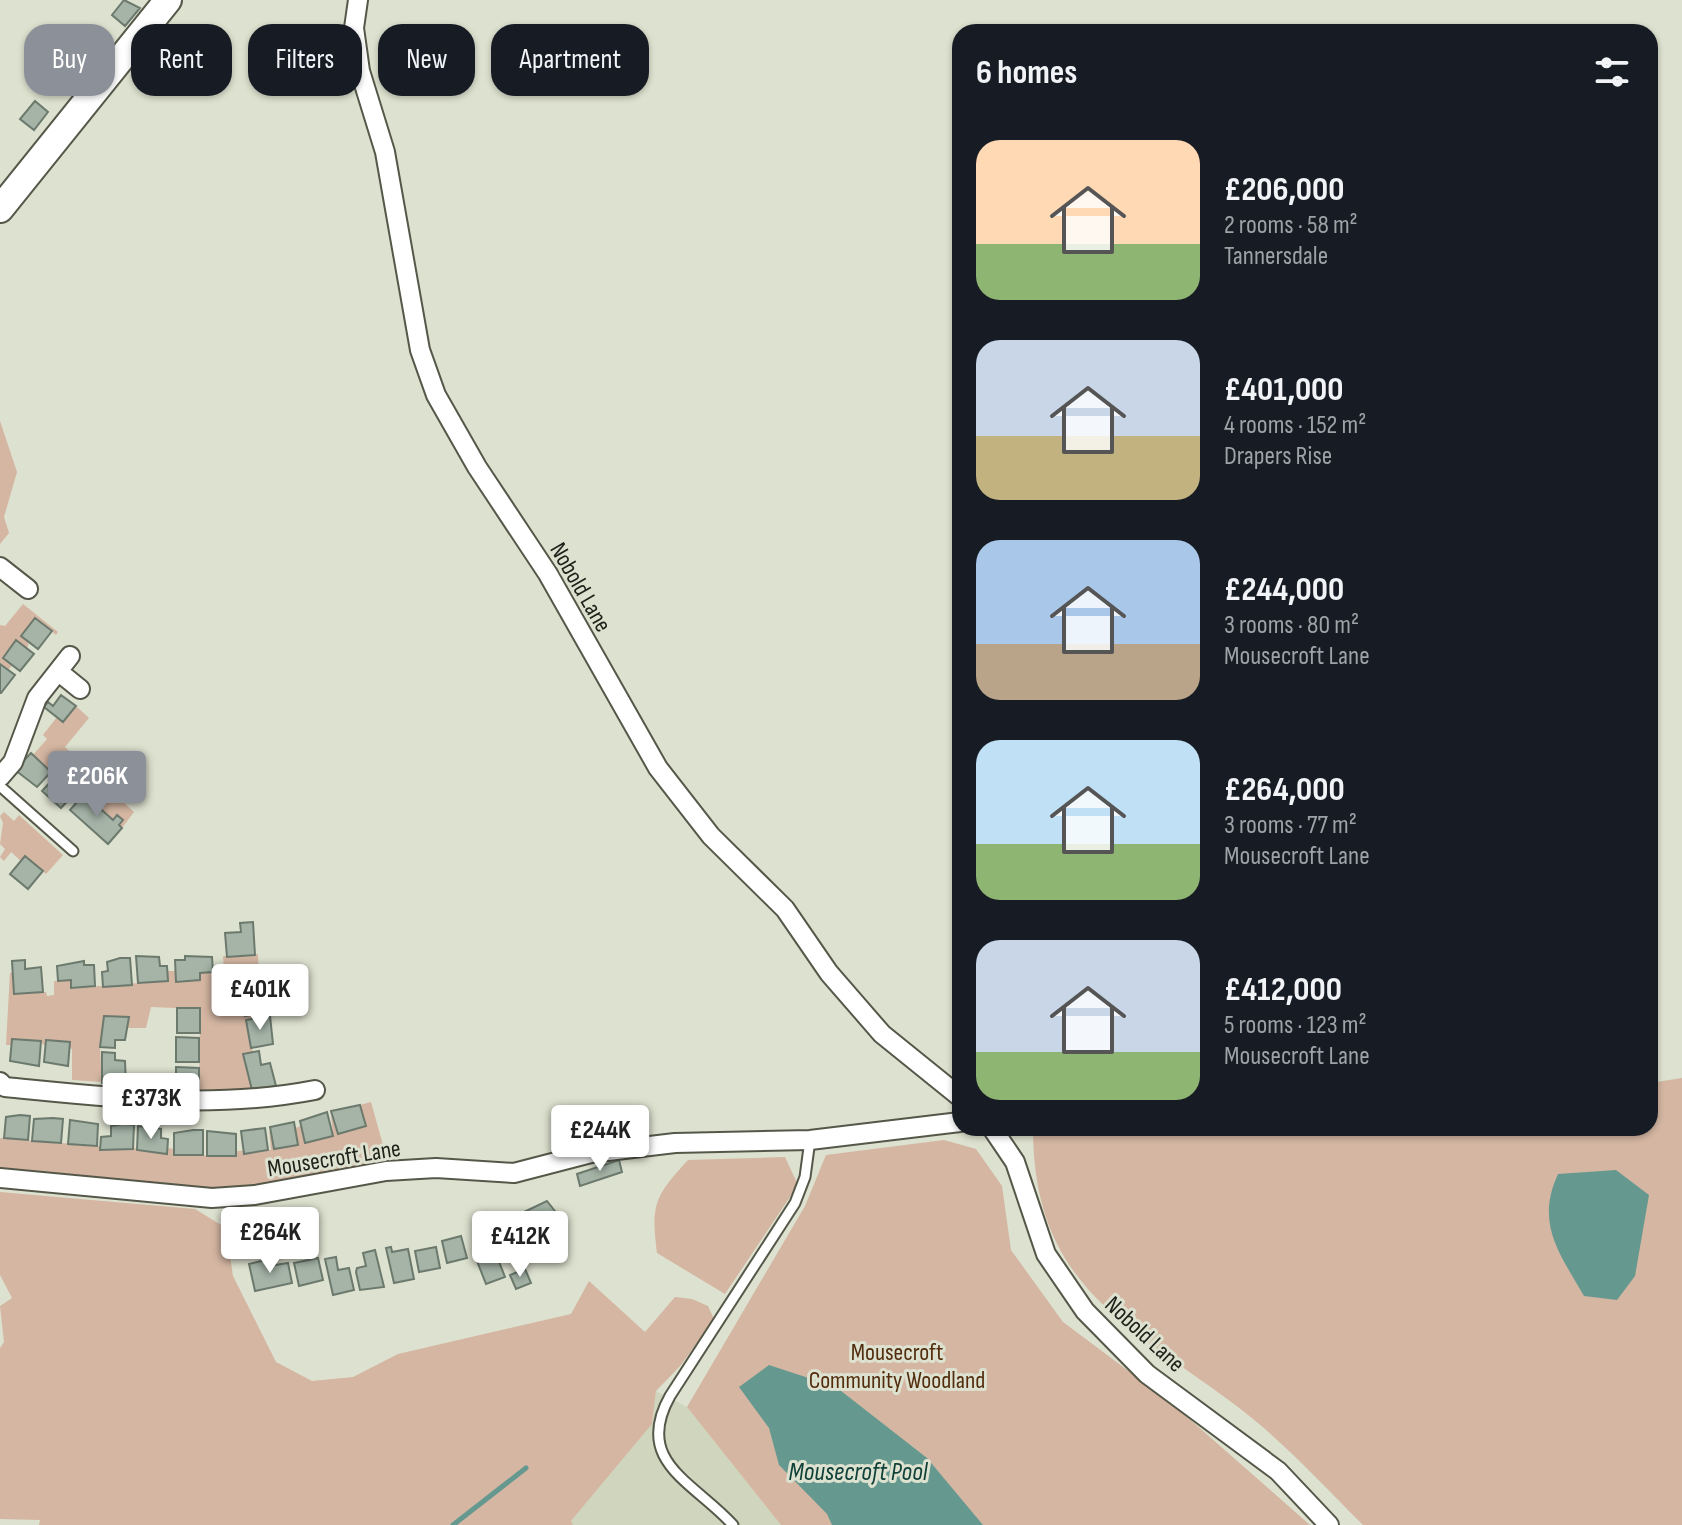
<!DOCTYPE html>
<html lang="en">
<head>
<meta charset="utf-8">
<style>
	:root { --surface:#171b24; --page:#242831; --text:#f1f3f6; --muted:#9ea1a6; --accent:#8c9099 }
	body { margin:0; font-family:"Sofia Sans Condensed",sans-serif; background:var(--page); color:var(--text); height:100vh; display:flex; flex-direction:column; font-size:30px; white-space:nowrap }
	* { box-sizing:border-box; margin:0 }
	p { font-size:26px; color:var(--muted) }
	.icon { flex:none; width:44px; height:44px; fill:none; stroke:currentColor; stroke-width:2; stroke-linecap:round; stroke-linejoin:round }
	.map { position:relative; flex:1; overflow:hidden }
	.drawer { position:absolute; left:952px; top:24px; width:706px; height:1112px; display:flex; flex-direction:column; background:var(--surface); border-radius:24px; box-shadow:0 2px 6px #0004 }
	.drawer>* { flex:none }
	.hud { position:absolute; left:24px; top:24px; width:760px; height:72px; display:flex; gap:16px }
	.price { position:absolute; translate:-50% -68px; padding:0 18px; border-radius:8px; background:#fff; color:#222; font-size:26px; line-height:52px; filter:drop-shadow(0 2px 4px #0008) }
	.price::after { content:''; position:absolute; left:50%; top:48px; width:24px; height:18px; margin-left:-12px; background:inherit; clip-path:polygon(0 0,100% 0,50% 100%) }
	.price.current { background:var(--accent); color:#fff }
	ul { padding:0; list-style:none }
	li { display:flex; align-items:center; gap:24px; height:200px; padding:0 24px }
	li span { display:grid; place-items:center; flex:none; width:224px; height:160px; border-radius:24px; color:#555 }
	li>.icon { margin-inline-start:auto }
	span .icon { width:96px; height:96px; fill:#fffc; stroke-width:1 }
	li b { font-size:34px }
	h2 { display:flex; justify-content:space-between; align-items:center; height:96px; padding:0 24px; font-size:34px }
	.chip { padding:0 28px; border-radius:24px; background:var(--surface); box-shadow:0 2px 6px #0004; font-size:28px; line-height:72px }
	.chip.current { background:var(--accent); color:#fff }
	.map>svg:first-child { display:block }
	.built { fill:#cfd6bd }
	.green { fill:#d4b6a2 }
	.water { fill:#659990 }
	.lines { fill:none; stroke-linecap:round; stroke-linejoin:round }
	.stream { stroke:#659990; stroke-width:5 }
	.building { fill:#a5b4a7; stroke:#6c7a6e; stroke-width:2 }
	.lane-casing { stroke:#555849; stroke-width:13 }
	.street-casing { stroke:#555849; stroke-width:22 }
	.secondary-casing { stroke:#555849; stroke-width:30 }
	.lane { stroke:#fff; stroke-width:9 }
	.street { stroke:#fff; stroke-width:18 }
	.secondary { stroke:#fff; stroke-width:26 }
	.labels { text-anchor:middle; stroke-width:6; stroke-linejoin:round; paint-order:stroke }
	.street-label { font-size:24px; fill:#20221b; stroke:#dde1cf }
	.park-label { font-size:24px; fill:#522c0d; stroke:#dde1cf }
	.water-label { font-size:26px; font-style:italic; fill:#0f4039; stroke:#dde1cf }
</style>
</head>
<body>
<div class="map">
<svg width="1682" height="1525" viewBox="0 0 1682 1525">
	<rect width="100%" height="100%" fill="#dde1cf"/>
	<path class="built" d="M656 1391 687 1407 781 1525H573L571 1521 652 1424Z"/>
	<path class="green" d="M0 421 17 472 4 517 9 533 0 544Z
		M23 604 58 632 56 635 36 618 27 649 16 641 3 658 12 666 8 670 0 664V625L5 626Z
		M76 706 89 718 65 747 134 812 122 828 119 825 123 820 118 815 113 820 85 794 78 801 33 755 47 739 43 735 57 717 63 722Z
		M4 812 14 821 19 815 63 855 46 874 25 856 21 861 11 852 4 861 0 857 5 849 0 844 3 823 0 816Z
		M258 954 259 984 240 988 245 1015 262 1013V1017L246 1020 253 1052 243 1054 253 1090 199 1092 200 1009 151 1007 146 1028H128V1017L104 1016 100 1046 102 1082 72 1080V1049L46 1040 45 1046 40 1041 13 1039 12 1045H6L10 973 13 972 14 994 46 992 47 996 54 995V981L71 980 72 988 167 981V971H175L176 982 200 980V973L224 970 223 956Z
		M1682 1078V1525H1363C1321 1483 1281 1439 1234 1404 1124 1322 1033 1284 1033 1128H1650V1083Z
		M371 1102 388 1163 277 1184 207 1190 134 1180 0 1171V1138L99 1146 100 1150 136 1148 167 1154V1148L174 1149 175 1155 235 1156 236 1151 271 1150 269 1130 275 1149 298 1145 295 1128 301 1126 305 1143 333 1136 331 1115 338 1134 365 1126 360 1105Z
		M944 1140 976 1149 1002 1186 1011 1250 1063 1322 1170 1402 1310 1525H781L687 1407 805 1206 826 1155Z
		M785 1157 798 1185 725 1294 657 1253C651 1205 654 1197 688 1160Z
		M0 1192 195 1209 226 1228 233 1276 276 1362 312 1381 353 1377 398 1354 571 1314 589 1281 645 1332 675 1297 692 1299 708 1306 714 1319 681 1365 656 1391 652 1424 571 1521 573 1525H39L40 1520 0 1519V1348L4 1342 0 1306 12 1298 0 1275Z"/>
	<path class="water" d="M1616 1170 1649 1195 1635 1276 1617 1300 1584 1296C1560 1254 1535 1224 1558 1174Z
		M769 1365 836 1387 927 1458 983 1525H832L827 1514 779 1465 769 1428 739 1387Z"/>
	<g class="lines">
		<path class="stream" d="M453 1525 526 1468"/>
	</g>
	<path class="building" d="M124 0 140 8 125 26 112 15Z
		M205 40 211 55 180 70 176 62 193 54 194 45Z
		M74 56 86 67 71 85 58 75Z
		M35 101 48 112 34 130 20 119Z
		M35 618 52 631 38 649 21 636Z
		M16 640 34 654 20 671 3 658Z
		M0 664 15 675 1 693H0Z
		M61 695 76 706 63 722 44 707 48 702 53 706Z
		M31 753 51 772 37 787 15 770Z
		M56 776 75 793 61 808 42 791Z
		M84 794 113 820 117 815 123 820 119 825 122 828 108 844 70 810Z
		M25 856 43 871 28 889 10 874Z
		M253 922 255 955 227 957 225 933 241 932 240 923Z
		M136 956 159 957 160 966H167L168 981 138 983Z
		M185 956 212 957 213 972 200 973V980L176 982 175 960H185Z
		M120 958H130L132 985 103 987 102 972 108 971 107 962Z
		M25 960V969L41 967 43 992 14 994 12 961Z
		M84 961V965H94L95 986 71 988V980L58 981 57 966Z
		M262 984 269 1011 245 1016 240 988Z
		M177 1008H200V1033H177Z
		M104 1016 129 1017 125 1040H115V1048L100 1047Z
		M270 1016 273 1044 251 1048 246 1020Z
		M176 1037 199 1038V1062H176Z
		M12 1039 41 1041 39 1066 10 1061Z
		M46 1040 70 1042 68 1066 44 1062Z
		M259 1051 261 1065 270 1063 276 1086 252 1090 243 1054Z
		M102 1052 115 1053V1060L125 1061 126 1085 102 1083Z
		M176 1067 199 1068V1092H176Z
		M360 1105 366 1126 338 1134 331 1111Z
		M327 1112 333 1136 305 1143 300 1121Z
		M20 1115 30 1116 28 1140 4 1138 6 1117Z
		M53 1118 63 1119 61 1143 32 1141 34 1119Z
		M70 1120 98 1124 97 1146 68 1144Z
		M294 1122 298 1145 274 1149 270 1127Z
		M124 1124 134 1125 133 1149 100 1150 101 1137 111 1136V1126Z
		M138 1126 161 1129V1138L168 1139 167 1154 137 1150Z
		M265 1128 268 1150 244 1154 241 1131Z
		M193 1130H203V1155H174V1133Z
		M207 1131 236 1134V1156H207Z
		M619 1160 622 1172 580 1186 577 1174Z
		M547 1201 558 1215 535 1231 522 1213Z
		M525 1234 535 1244 526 1254 516 1244Z
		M461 1236 467 1258 447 1263 442 1241Z
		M391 1247 392 1252 408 1249 414 1279 394 1283 386 1248Z
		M436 1247 440 1268 419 1272 415 1251Z
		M494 1249 505 1277 486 1284 475 1256Z
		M375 1250 384 1287 360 1290 356 1272 357 1268 366 1266 363 1253Z
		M336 1257 338 1270 349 1268 354 1290 333 1295 325 1259Z
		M274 1258 275 1265 288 1263 292 1283 255 1291 249 1264Z
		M318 1258 323 1280 299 1286 294 1263Z
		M525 1269 531 1283 516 1289 510 1275Z"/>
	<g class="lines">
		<g class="lane-casing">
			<path id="lane" d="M0 786 73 851
				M733 1525C694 1482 633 1462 670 1396L795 1203 805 1177 810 1140"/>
		</g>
		<g class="street-casing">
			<path id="street" d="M358 0 354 28 360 71 385 152 420 350 436 395 477 467 548 574 658 768 711 836 785 909 829 973 882 1034 960 1097
				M0 567 28 589
				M59 672 80 689
				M0 777 13 762 37 698 70 656
				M0 1082 5 1087C108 1097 212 1110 315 1090
				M992 1128 1015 1162 1046 1254 1085 1311 1147 1374 1278 1471 1329 1525
				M0 1178 212 1198 255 1195 386 1171 436 1168 514 1173 591 1153 675 1143 810 1140 960 1122"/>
		</g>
		<g class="secondary-casing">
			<path id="secondary" d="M0 209 168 0"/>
		</g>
		<use href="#lane" class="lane"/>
		<use href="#street" class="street"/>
		<use href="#secondary" class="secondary"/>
	</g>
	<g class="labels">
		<g class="street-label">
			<text transform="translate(581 587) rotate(60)" y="8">Nobold Lane</text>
			<text transform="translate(334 1158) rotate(-9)" y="8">Mousecroft Lane</text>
			<text transform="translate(1145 1334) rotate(43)" y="8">Nobold Lane</text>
		</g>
		<g class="park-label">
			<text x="897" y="1360">Mousecroft<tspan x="897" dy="28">Community Woodland</tspan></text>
		</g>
		<g class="water-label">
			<text x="858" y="1480">Mousecroft Pool</text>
		</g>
	</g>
</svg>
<b class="price current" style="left:97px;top:819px">£206K</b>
<b class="price" style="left:260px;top:1032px">£401K</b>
<b class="price" style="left:151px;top:1141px">£373K</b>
<b class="price" style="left:600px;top:1173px">£244K</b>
<b class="price" style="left:270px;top:1275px">£264K</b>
<b class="price" style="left:520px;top:1279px">£412K</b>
<div class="hud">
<a class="chip current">Buy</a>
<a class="chip">Rent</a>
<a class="chip">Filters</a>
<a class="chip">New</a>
<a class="chip">Apartment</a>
</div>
<section class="drawer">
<h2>6 homes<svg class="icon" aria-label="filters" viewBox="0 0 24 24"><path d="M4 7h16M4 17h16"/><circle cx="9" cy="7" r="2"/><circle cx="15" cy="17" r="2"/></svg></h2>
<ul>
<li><span style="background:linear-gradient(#ffd9b3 65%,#8fb573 0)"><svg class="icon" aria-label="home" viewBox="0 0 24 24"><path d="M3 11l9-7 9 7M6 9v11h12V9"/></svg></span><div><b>£206,000</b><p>2 rooms · 58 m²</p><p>Tannersdale</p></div></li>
<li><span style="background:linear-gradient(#c9d6e8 60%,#c2b280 0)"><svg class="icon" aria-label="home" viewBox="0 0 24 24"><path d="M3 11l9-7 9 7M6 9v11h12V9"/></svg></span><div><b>£401,000</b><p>4 rooms · 152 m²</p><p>Drapers Rise</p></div></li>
<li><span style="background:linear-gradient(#a9c7e8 65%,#b9a48a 0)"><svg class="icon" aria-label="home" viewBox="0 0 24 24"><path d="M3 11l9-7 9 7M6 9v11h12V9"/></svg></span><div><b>£244,000</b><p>3 rooms · 80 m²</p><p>Mousecroft Lane</p></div></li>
<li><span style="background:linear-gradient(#bfe0f5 65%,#8fb573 0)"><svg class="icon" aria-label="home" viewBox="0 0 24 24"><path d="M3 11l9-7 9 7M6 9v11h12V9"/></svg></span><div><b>£264,000</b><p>3 rooms · 77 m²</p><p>Mousecroft Lane</p></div></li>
<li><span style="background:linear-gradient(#c9d6e8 70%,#8fb573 0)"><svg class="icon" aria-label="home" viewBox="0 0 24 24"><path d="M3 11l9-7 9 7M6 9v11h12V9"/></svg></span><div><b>£412,000</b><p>5 rooms · 123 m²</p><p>Mousecroft Lane</p></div></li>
</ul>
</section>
</div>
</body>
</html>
